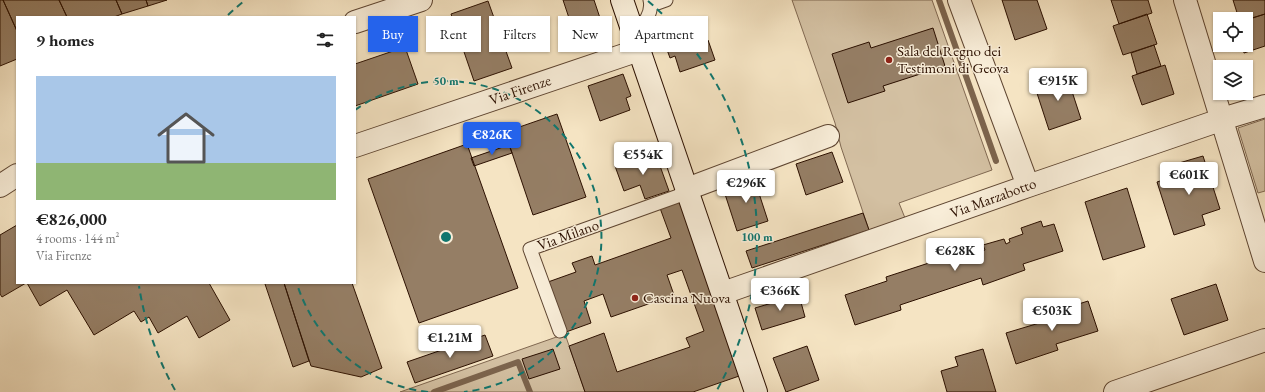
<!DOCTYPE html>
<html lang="en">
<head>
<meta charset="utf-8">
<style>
	:root { --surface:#fff; --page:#f2f2f2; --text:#222; --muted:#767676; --line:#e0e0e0; --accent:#2563eb }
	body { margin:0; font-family:"EB Garamond",serif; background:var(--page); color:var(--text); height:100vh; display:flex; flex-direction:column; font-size:15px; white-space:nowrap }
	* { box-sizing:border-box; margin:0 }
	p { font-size:13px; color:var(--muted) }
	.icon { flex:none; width:22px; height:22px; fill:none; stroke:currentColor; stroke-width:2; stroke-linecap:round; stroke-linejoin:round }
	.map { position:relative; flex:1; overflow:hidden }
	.side { position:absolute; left:16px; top:16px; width:340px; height:268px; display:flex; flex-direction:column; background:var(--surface); border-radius:0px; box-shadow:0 1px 3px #0004 }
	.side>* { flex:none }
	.top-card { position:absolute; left:368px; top:16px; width:380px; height:36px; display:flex; gap:8px }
	.fabs { position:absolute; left:1213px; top:12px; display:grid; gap:8px }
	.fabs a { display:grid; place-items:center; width:40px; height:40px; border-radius:0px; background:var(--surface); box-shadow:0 1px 3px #0004; font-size:20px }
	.price { position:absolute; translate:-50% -34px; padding:0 9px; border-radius:4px; background:#fff; color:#222; font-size:13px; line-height:26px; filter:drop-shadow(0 1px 2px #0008) }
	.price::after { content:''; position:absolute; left:50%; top:24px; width:12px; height:9px; margin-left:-6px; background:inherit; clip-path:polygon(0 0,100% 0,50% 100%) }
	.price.selected { background:var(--accent); color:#fff }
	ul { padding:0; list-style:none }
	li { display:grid; align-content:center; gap:8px; height:212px; padding:0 20px }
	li+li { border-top:1px solid var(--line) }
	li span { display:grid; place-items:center; height:124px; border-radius:0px; color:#555 }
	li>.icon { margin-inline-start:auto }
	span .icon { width:72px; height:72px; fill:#fffc; stroke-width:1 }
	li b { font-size:17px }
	h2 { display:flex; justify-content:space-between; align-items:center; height:48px; padding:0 20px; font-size:17px }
	.tag { padding:0 14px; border-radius:0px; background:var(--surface); box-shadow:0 1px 3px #0004; font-size:14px; line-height:36px }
	.tag.selected { background:var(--accent); color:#fff }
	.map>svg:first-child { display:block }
	.green { fill:#d3c0a2; stroke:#806851 }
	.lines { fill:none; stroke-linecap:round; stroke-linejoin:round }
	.stream { stroke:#7c644d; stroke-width:6 }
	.building { fill:#957e65; stroke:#2c1000 }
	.lane-casing { stroke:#5e4531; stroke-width:15 }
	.street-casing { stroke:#5e4531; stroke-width:24 }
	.secondary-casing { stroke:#2c1000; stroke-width:24 }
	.lane { stroke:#f8edd8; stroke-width:13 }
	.street { stroke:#f8edd8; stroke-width:22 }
	.secondary { stroke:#f8edd8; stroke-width:22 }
	.ring { fill:none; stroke:#0f766e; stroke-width:2; stroke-dasharray:7 5 }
	.poi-dot { fill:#8f2418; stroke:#f8edd8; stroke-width:1.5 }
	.labels { text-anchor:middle; stroke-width:3; stroke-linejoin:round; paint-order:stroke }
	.poi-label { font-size:15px; fill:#2c1000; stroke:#f8edd8; text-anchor:start }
	.street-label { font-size:15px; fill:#2c1000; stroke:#f8edd8 }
	.centre { fill:#0f766e; stroke:#f8edd8; stroke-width:2 }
	.ring-label { font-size:12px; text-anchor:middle; font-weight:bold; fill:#0f766e; stroke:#f8edd8; stroke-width:3; stroke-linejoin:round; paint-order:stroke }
</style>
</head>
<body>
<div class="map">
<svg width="1265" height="392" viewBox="0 0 1265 392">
	<rect width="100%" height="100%" fill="#f5e4c3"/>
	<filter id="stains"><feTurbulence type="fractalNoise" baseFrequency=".005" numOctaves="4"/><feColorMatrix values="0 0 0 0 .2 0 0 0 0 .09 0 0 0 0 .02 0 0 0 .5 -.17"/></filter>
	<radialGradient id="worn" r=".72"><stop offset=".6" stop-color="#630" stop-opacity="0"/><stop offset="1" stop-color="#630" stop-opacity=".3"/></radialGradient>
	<path class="green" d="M792 0H932L992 170 899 203 905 218 869 230 841 147 835 123Z
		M1265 119V191L1258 193 1238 128Z
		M565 334 585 392H400Z"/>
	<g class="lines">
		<path class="stream" d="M939 0 996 161
			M434 392 518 362 530 392"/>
	</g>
	<path class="building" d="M0 0H3L17 31V59L0 66Z
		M3 0H59L67 17H17V31Z
		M59 0H116L122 14 114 17H67Z
		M116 0H146L148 6 122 14Z
		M146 0H167L148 6Z
		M563 0H594L605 33 577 42Z
		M1002 0H1037L1047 29 1015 40Z
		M1111 0H1148L1152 13 1119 24Z
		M1233 0H1265V14L1246 20 1239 19Z
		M488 1 512 68 474 81 451 14Z
		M1147 14 1157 44 1123 55 1113 26Z
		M1265 14V46L1244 53 1242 45H1246V20Z
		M697 25 703 42 708 40 715 60 680 72 675 56 670 58 662 36Z
		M933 28 945 66 883 86 885 91 848 103 832 54 869 42 871 48Z
		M1154 45 1161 66 1137 74 1131 53Z
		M405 47 418 84 355 106V64Z
		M1165 65 1174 94 1142 105 1132 76Z
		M1066 73 1081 119 1049 130 1034 84Z
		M623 74 631 96 626 98 630 110 600 121 588 86Z
		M557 114 586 197 533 215 505 132Z
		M467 144 518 288 419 323 368 179Z
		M509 145 512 153 474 166 471 158Z
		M655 152 669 191 645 199 640 185 624 191 615 166Z
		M832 152 843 182 806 195 796 164Z
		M1203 156 1220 209 1202 215 1205 225 1174 235 1157 182 1182 174 1179 163Z
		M754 178 768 221 737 231 723 188Z
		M1127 188 1145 247 1103 260 1085 202Z
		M685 200 745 374 693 392H585L569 346 604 333 617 372 690 347 686 338 704 331 682 270 667 275 674 295 611 317 603 294 584 301 591 323 566 332 548 282 576 272 572 263 592 256 595 265 671 238 660 208Z
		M863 213 869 230 752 268 746 251Z
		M1041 221 1043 227 1054 224 1063 251 1023 264 1025 270 983 285 981 278 900 305 901 310 855 325 845 295 887 281 886 277 941 259 938 251 960 244 963 252 974 248 976 253 985 250 983 245 1004 239 1006 244 1010 242 1009 239 1023 234 1021 228Z
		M17 225V283H26L2 297 0 294V235Z
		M27 283H209L230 320 199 338 187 316 158 333 149 317 141 322 134 311 94 335 67 290 40 306Z
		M267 283H284L309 361 293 367 265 284Z
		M284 283H352L382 368 361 377 311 366Z
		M1216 284 1228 320 1184 335 1171 299Z
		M799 295 805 317 762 330 755 308Z
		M1088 301 1098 331 1056 344 1058 350 1016 364 1006 333 1046 321 1044 315Z
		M485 335 493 356 415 383 407 362Z
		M807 346 819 380 786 392 773 358Z
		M553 349 560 369 529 379 522 359Z
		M983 349 996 392H947L941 371 958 366 955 357Z"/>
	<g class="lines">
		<g class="lane-casing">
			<path id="lane" d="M652 5 666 0
				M634 33C644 26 653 12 650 0
				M560 331 530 249 678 196 687 189"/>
		</g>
		<g class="street-casing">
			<path id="street" d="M959 0 1028 186
				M1185 0 1265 261
				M355 22 421 0
				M355 146 639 50
				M0 186 17 175
				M687 189 828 136
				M723 293 1028 186 1232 116 1265 106
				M1115 392 1265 340"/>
		</g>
		<g class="secondary-casing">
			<path id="secondary" d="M622 0 756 392"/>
		</g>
		<use href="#lane" class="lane"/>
		<use href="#street" class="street"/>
		<use href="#secondary" class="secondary"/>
	</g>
	<g class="ring">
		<path d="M428 392A156 156 0 0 1 297 284M355 110A156 156 0 1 1 464 392"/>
		<path d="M175 390A311 311 0 0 1 139 286M228 15A311 311 0 0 1 244 1M648 1A311 311 0 0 1 717 390"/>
	</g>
	<g class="poi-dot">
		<circle cx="889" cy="60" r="4"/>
		<circle cx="635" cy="298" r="4"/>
	</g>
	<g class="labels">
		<g class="poi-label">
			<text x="897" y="56">Sala del Regno dei<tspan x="897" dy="17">Testimoni di Geova</tspan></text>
			<text x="643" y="303">Cascina Nuova</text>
		</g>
		<g class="street-label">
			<text transform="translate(520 90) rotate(-19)" y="5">Via Firenze</text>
			<text transform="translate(993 198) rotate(-20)" y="5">Via Marzabotto</text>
			<text transform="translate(568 235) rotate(-20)" y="5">Via Milano</text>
		</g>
	</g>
	<circle cx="446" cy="237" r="6" class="centre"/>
	<g class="ring-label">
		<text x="446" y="85">50 m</text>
		<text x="757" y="241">100 m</text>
	</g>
	<rect width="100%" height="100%" filter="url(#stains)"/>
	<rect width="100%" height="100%" fill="url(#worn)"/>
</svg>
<div class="fabs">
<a><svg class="icon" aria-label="locate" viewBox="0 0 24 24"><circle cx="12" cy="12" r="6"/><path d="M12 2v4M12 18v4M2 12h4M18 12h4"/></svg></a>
<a><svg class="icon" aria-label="layers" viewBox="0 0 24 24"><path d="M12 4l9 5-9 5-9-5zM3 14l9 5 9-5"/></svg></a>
</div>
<b class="price" style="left:1058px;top:102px">€915K</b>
<b class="price selected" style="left:492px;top:156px">€826K</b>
<b class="price" style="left:643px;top:176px">€554K</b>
<b class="price" style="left:1189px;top:196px">€601K</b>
<b class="price" style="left:746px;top:204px">€296K</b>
<b class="price" style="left:955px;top:272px">€628K</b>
<b class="price" style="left:780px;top:312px">€366K</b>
<b class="price" style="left:1052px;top:332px">€503K</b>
<b class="price" style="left:450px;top:359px">€1.21M</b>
<div class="top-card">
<a class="tag selected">Buy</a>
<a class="tag">Rent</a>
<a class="tag">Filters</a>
<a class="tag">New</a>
<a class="tag">Apartment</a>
</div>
<section class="side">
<h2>9 homes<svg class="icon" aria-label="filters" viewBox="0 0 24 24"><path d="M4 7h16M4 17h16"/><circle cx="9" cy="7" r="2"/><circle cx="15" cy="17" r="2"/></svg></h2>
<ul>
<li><span style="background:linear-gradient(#a9c7e8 70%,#8fb573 0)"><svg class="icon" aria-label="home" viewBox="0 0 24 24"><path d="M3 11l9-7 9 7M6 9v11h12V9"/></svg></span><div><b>€826,000</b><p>4 rooms · 144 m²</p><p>Via Firenze</p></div></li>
</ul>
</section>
</div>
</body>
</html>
